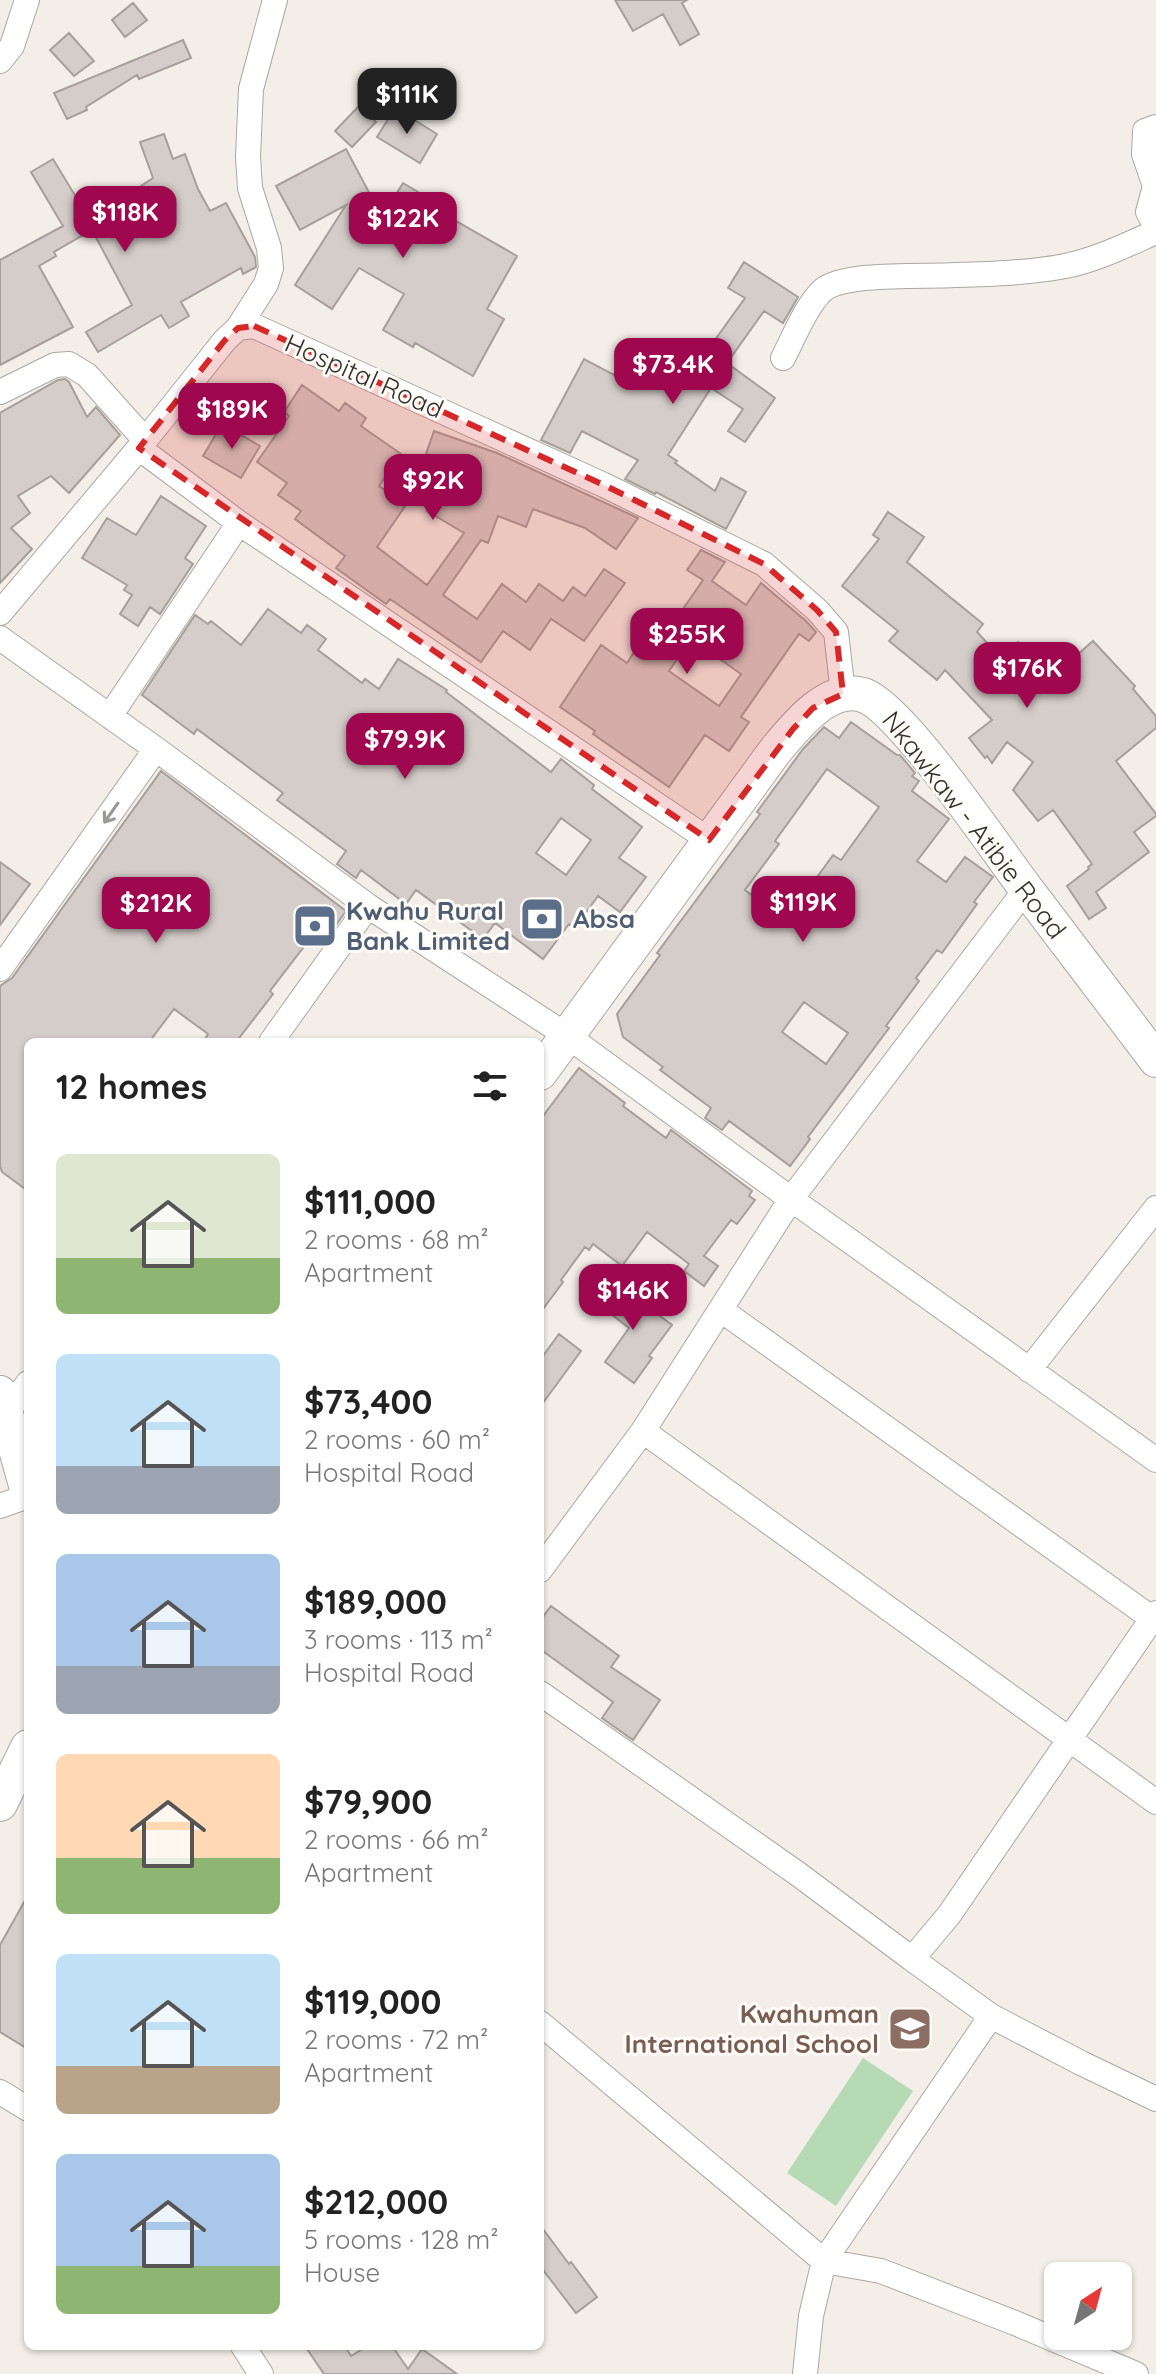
<!DOCTYPE html>
<html lang="en">
<head>
<meta charset="utf-8">
<style>
	:root { --surface:#fff; --page:#f2f2f2; --text:#222; --muted:#767676; --accent:#9f084f }
	body { margin:0; font-family:Quicksand,sans-serif; background:var(--page); color:var(--text); height:100vh; display:flex; flex-direction:column; font-size:30px; white-space:nowrap }
	* { box-sizing:border-box; margin:0 }
	p { font-size:26px; color:var(--muted) }
	.icon { flex:none; width:44px; height:44px; fill:none; stroke:currentColor; stroke-width:2; stroke-linecap:round; stroke-linejoin:round }
	.map { position:relative; flex:1; overflow:hidden }
	.side { position:absolute; left:24px; top:1038px; width:520px; height:1312px; display:flex; flex-direction:column; background:var(--surface); border-radius:12px; box-shadow:0 2px 6px #0004 }
	.side>* { flex:none }
	.needle { width:52px; rotate:36deg }
	.tools { position:absolute; left:1044px; top:2262px; display:grid; gap:16px }
	.tools a { display:grid; place-items:center; width:88px; height:88px; border-radius:12px; background:var(--surface); box-shadow:0 2px 6px #0004; font-size:40px }
	.price { position:absolute; translate:-50% -68px; padding:0 18px; border-radius:16px; background:var(--accent); color:#fff; font-size:26px; line-height:52px; filter:drop-shadow(0 2px 4px #0008) }
	.price::after { content:''; position:absolute; left:50%; top:48px; width:24px; height:18px; margin-left:-12px; background:inherit; clip-path:polygon(0 0,100% 0,50% 100%) }
	.price.on { background:#222; color:#fff }
	ul { padding:0; list-style:none }
	li { display:flex; align-items:center; gap:24px; height:200px; padding:0 32px }
	li span { display:grid; place-items:center; flex:none; width:224px; height:160px; border-radius:12px; color:#555 }
	li>.icon { margin-inline-start:auto }
	span .icon { width:96px; height:96px; fill:#fffc; stroke-width:1 }
	li b { font-size:34px }
	h2 { display:flex; justify-content:space-between; align-items:center; height:96px; padding:0 32px; font-size:34px }
	.map>svg:first-child { display:block }
	.green { fill:#b5dab4 }
	.building { fill:#d5cdc9; stroke:#a79f9b; stroke-width:2; fill-rule:evenodd }
	.lines { fill:none; stroke-linecap:round; stroke-linejoin:round }
	.street-casing { stroke:#aca7a1; stroke-width:26 }
	.secondary-casing { stroke:#aca7a1; stroke-width:36 }
	.street { stroke:#fff; stroke-width:24 }
	.secondary { stroke:#fff; stroke-width:34 }
	.oneway { stroke:#989896 }
	.marked { fill:#d62828; fill-opacity:0.2; stroke:#d62828; stroke-width:6; stroke-dasharray:16 10; stroke-linejoin:round }
	.labels { text-anchor:middle; stroke-width:6; stroke-linejoin:round; paint-order:stroke }
	.street-label { font-size:26px; fill:#32302e; stroke:#fffcf7 }
	.service-label { font-size:26px; font-weight:bold; fill:#4e5e75; stroke:#fffcf7; text-anchor:start }
	.education-label { font-size:26px; font-weight:bold; fill:#785e54; stroke:#fffcf7; text-anchor:end }
</style>
</head>
<body>
<div class="map">
<svg width="1156" height="2374" viewBox="0 0 1156 2374">
	<rect width="100%" height="100%" fill="#f3eee7"/>
	<path class="green" d="M863 2058 913 2091 836 2206 787 2173Z"/>
	<path class="building" d="M615 0H687L682 3 699 34 680 45 663 14 633 31Z
		M133 3 147 20 125 37 112 20Z
		M69 33 94 61 74 76 50 50Z
		M183 40 191 58 139 79 137 75 86 107 87 110 67 119 54 93Z
		M359 106 376 122 352 147 335 131Z
		M395 108 437 134 420 163 377 137Z
		M164 134 173 159 185 154 198 189 210 211 226 203 255 257 256 267 243 274 241 268 181 302 189 316 169 328 161 315 98 352 86 332 132 305 92 230 54 252 56 256 39 266 73 327 0 365V260L63 226 31 172 53 159 85 212 96 206 98 209 119 196 121 199 153 178 140 142Z
		M346 149 382 217 403 183 440 205 437 210 517 256 487 309 504 319 473 376 415 343 413 347 383 330 404 294 359 268 332 309 295 285 346 205 300 230 276 186Z
		M744 262 798 297 783 323 764 311 727 363 775 398 745 442 728 431 743 409 711 388 668 455 677 461 675 463 715 491 721 478 746 492 726 529 656 492 655 494 625 479 638 460 582 431 570 453 541 440 584 359 614 375 624 356 681 387 745 298 728 288Z
		M65 379 69 382 87 417 96 407 120 435 69 493 51 476 18 496 30 513 11 528 32 549 0 583V413L58 380Z
		M302 385 339 411 345 403 366 418 361 426 401 454 379 486 406 505 377 547 427 585 464 533 427 511 454 465 426 454 434 431 497 453 638 518 616 549 585 528 533 509 526 527 498 516 488 543 481 540 443 595 477 619 502 584 526 602 539 584 563 601 573 587 585 596 604 569 625 583 584 641 551 619 530 650 503 631 481 662 390 599 386 604 336 568 345 556 295 519 301 511 278 495 287 483 257 462 289 416 284 412Z
		M222 424 260 446 241 478 203 456Z
		M161 496 206 526 185 558 193 564 160 614 150 607 138 626 120 614 132 595 124 590 127 585 82 558 107 518 136 535Z
		M888 512 924 537 907 562 983 624 977 632 1001 658 1018 642 1052 677 1093 641 1135 686 1133 689 1156 716V728L1116 761 1156 814V816L1134 832 1149 852 1096 892 1106 908 1089 919 1067 886 1089 869 1088 867 1092 864 1053 810 1038 821 1013 790 1033 762 1007 742 992 763 987 756 985 758 969 738 992 720 945 670 937 680 889 641 898 631 842 586 879 539 873 535Z
		M701 550 725 562 712 581 746 605 761 583 806 621 816 632 809 641 799 634 741 717 749 722 729 751 705 735 669 787 593 734 595 731 560 707 601 645 627 663 636 649 638 651 659 622 669 629 703 580 687 570ZM691 639 741 674 719 706 669 671Z
		M268 609 301 633 307 625 326 639 318 650 362 683 365 679 379 689 398 659 447 690 446 692 551 772 561 759 594 785 592 789 642 827 619 858 646 877 620 912 598 896 575 928 569 924 543 959 495 923 483 939 416 890 406 904 361 870 356 878 337 864 346 851 277 800 283 793 197 729 194 734 142 695 195 615 208 624 211 621 241 645ZM561 818 591 840 566 875 536 853Z
		M851 722 897 755H900L915 773 912 776 919 781 912 791 949 819 917 861 946 882 965 857 993 877 974 902 977 904 942 953 937 950 916 978 919 981 886 1026 889 1028 808 1137 810 1139 790 1166 729 1121 722 1130 705 1118 711 1108 660 1070 663 1067 623 1037 617 1014 660 955 657 953 760 814 757 812 803 749 824 727 839 738ZM827 769 879 807 841 860 833 855 786 920 745 890 779 844 775 841ZM804 1002 848 1033 826 1064 782 1032Z
		M161 771 346 911 323 943 313 935 270 991 273 994 236 1042H203L208 1034 174 1009 149 1042H28V1191L2 1172 0 1166V986L12 978Z
		M0 862 30 884 0 925Z
		M579 1068 625 1103 623 1106 666 1138 671 1130 752 1191 749 1196 755 1200 737 1224 731 1220 704 1256 718 1266 704 1286 684 1271 689 1264 647 1232 622 1266 593 1244 589 1250 585 1247 561 1280 563 1282 540 1313V1120Z
		M614 1282 672 1325 649 1356 652 1358 634 1383 605 1362 629 1328 598 1304Z
		M559 1334 581 1351 540 1407V1360Z
		M551 1606 619 1656 611 1667 660 1700 633 1740 602 1718 613 1702 540 1649V1621Z
		M28 1895V2049L0 2032V1945Z
		M540 2225 569 2264 571 2262 597 2297 576 2313 540 2266Z
		M305 2346H345L351 2356 367 2346H392L408 2369 422 2349 457 2374H324Z"/>
	<g class="lines">
		<g class="street-casing">
			<path id="street" d="M0 61 12 46 27 0
				M1156 127 1145 131 1144 154 1155 186 1148 212 1156 227
				M238 328 266 284 271 268 269 248 250 188 248 157 251 89 275 0
				M783 358C793 339 807 304 823 290 845 272 925 277 955 275 991 274 1029 273 1065 266 1096 260 1126 245 1156 232
				M0 392 55 365 69 364 87 375 145 440
				M139 448 239 523 709 840
				M0 613 139 448 225 340 238 328 254 326 604 485 764 564 817 610 836 632 843 694
				M0 638 156 749 368 906 566 1035 791 1199 1156 1460
				M110 716 239 523
				M0 969 156 749
				M271 1042 368 906
				M721 1310 1153 1619
				M1029 1370 1156 1208
				M7 1413 28 1383
				M643 1431 1156 1802
				M0 1506 28 1496
				M540 1570 643 1431 791 1199 1026 889
				M540 1693 798 1874 912 1959 949 1915 1156 1613
				M912 1959 991 2016 1081 2063 1156 2099
				M540 2023 824 2261 881 2271 1015 2323 1136 2374
				M0 2092 28 2109
				M243 2346 261 2374
				M805 2374 811 2316 824 2261 991 2016"/>
		</g>
		<g class="secondary-casing">
			<path id="secondary" d="M540 1073 775 751C794 728 828 684 863 695 901 707 998 852 1027 890 1070 947 1113 1003 1156 1060
				M0 1393 28 1492
				M0 1804 28 1747"/>
		</g>
		<use href="#street" class="street"/>
		<use href="#secondary" class="secondary"/>
	</g>
	<defs><path id="oneway-shaft" d="M-6 0H5M1.5-3L5.5 0L1.5 3" fill="none" stroke-width="1.6" stroke-linecap="round" stroke-linejoin="round" transform="scale(2)"/></defs>
	<use class="oneway" href="#oneway-shaft" transform="translate(111 813) rotate(125)"/>
	<path class="marked" d="M254 326 604 485 764 564 817 610 836 632 843 694 813 708 793 729 709 840 139 448 225 340 238 328Z"/>
	<defs>
		<g id="bank-square" transform="scale(2.3)"><rect x="-9" y="-9" width="18" height="18" rx="4" fill="#5c6f8a" stroke="#fffcf7"/><path d="M-6-4H6V4H-6ZM0-2.3a2.3 2.3 0 1 0 0 4.6a2.3 2.3 0 1 0 0-4.6Z" fill="#fff"/></g>
		<g id="school-square" transform="scale(2.3)"><rect x="-9" y="-9" width="18" height="18" rx="4" fill="#8d6e63" stroke="#fffcf7"/><path d="M0-5L7-2L0 1L-7-2ZM-4 1L0 2.5L4 1V4Q0 6-4 4Z" fill="#fff"/></g>
	</defs>
	<g fill-rule="evenodd">
		<use href="#bank-square" x="542" y="919"/>
		<use href="#bank-square" x="315" y="926"/>
		<use href="#school-square" x="910" y="2029"/>
	</g>
	<g class="labels">
		<g class="street-label">
			<text transform="translate(364 376) rotate(24)" y="9">Hospital Road</text>
			<text transform="translate(974 825) rotate(52)" y="9">Nkawkaw - Atibie Road</text>
		</g>
		<g class="service-label">
			<text x="346" y="920">Kwahu Rural<tspan x="346" dy="30">Bank Limited</tspan></text>
			<text x="573" y="928">Absa</text>
		</g>
		<g class="education-label">
			<text x="879" y="2023">Kwahuman<tspan x="879" dy="30">International School</tspan></text>
		</g>
	</g>
</svg>
<div class="tools">
<a><svg class="needle" viewBox="-14 -14 28 28"><path d="M0-13l5 13h-10z" fill="#e53935"/><path d="M0 13l5-13h-10z" fill="#767676"/></svg></a>
</div>
<b class="price on" style="left:407px;top:136px">$111K</b>
<b class="price" style="left:125px;top:254px">$118K</b>
<b class="price" style="left:403px;top:260px">$122K</b>
<b class="price" style="left:673px;top:406px">$73.4K</b>
<b class="price" style="left:232px;top:451px">$189K</b>
<b class="price" style="left:433px;top:522px">$92K</b>
<b class="price" style="left:687px;top:676px">$255K</b>
<b class="price" style="left:1027px;top:710px">$176K</b>
<b class="price" style="left:405px;top:781px">$79.9K</b>
<b class="price" style="left:803px;top:944px">$119K</b>
<b class="price" style="left:156px;top:945px">$212K</b>
<b class="price" style="left:633px;top:1332px">$146K</b>
<section class="side">
<h2>12 homes<svg class="icon" aria-label="filters" viewBox="0 0 24 24"><path d="M4 7h16M4 17h16"/><circle cx="9" cy="7" r="2"/><circle cx="15" cy="17" r="2"/></svg></h2>
<ul>
<li><span style="background:linear-gradient(#dfe7d0 65%,#8fb573 0)"><svg class="icon" aria-label="home" viewBox="0 0 24 24"><path d="M3 11l9-7 9 7M6 9v11h12V9"/></svg></span><div><b>$111,000</b><p>2 rooms · 68 m²</p><p>Apartment</p></div></li>
<li><span style="background:linear-gradient(#bfe0f5 70%,#9aa5b1 0)"><svg class="icon" aria-label="home" viewBox="0 0 24 24"><path d="M3 11l9-7 9 7M6 9v11h12V9"/></svg></span><div><b>$73,400</b><p>2 rooms · 60 m²</p><p>Hospital Road</p></div></li>
<li><span style="background:linear-gradient(#a9c7e8 70%,#9aa5b1 0)"><svg class="icon" aria-label="home" viewBox="0 0 24 24"><path d="M3 11l9-7 9 7M6 9v11h12V9"/></svg></span><div><b>$189,000</b><p>3 rooms · 113 m²</p><p>Hospital Road</p></div></li>
<li><span style="background:linear-gradient(#ffd9b3 65%,#8fb573 0)"><svg class="icon" aria-label="home" viewBox="0 0 24 24"><path d="M3 11l9-7 9 7M6 9v11h12V9"/></svg></span><div><b>$79,900</b><p>2 rooms · 66 m²</p><p>Apartment</p></div></li>
<li><span style="background:linear-gradient(#bfe0f5 70%,#b9a48a 0)"><svg class="icon" aria-label="home" viewBox="0 0 24 24"><path d="M3 11l9-7 9 7M6 9v11h12V9"/></svg></span><div><b>$119,000</b><p>2 rooms · 72 m²</p><p>Apartment</p></div></li>
<li><span style="background:linear-gradient(#a9c7e8 70%,#8fb573 0)"><svg class="icon" aria-label="home" viewBox="0 0 24 24"><path d="M3 11l9-7 9 7M6 9v11h12V9"/></svg></span><div><b>$212,000</b><p>5 rooms · 128 m²</p><p>House</p></div></li>
</ul>
</section>
</div>
</body>
</html>
